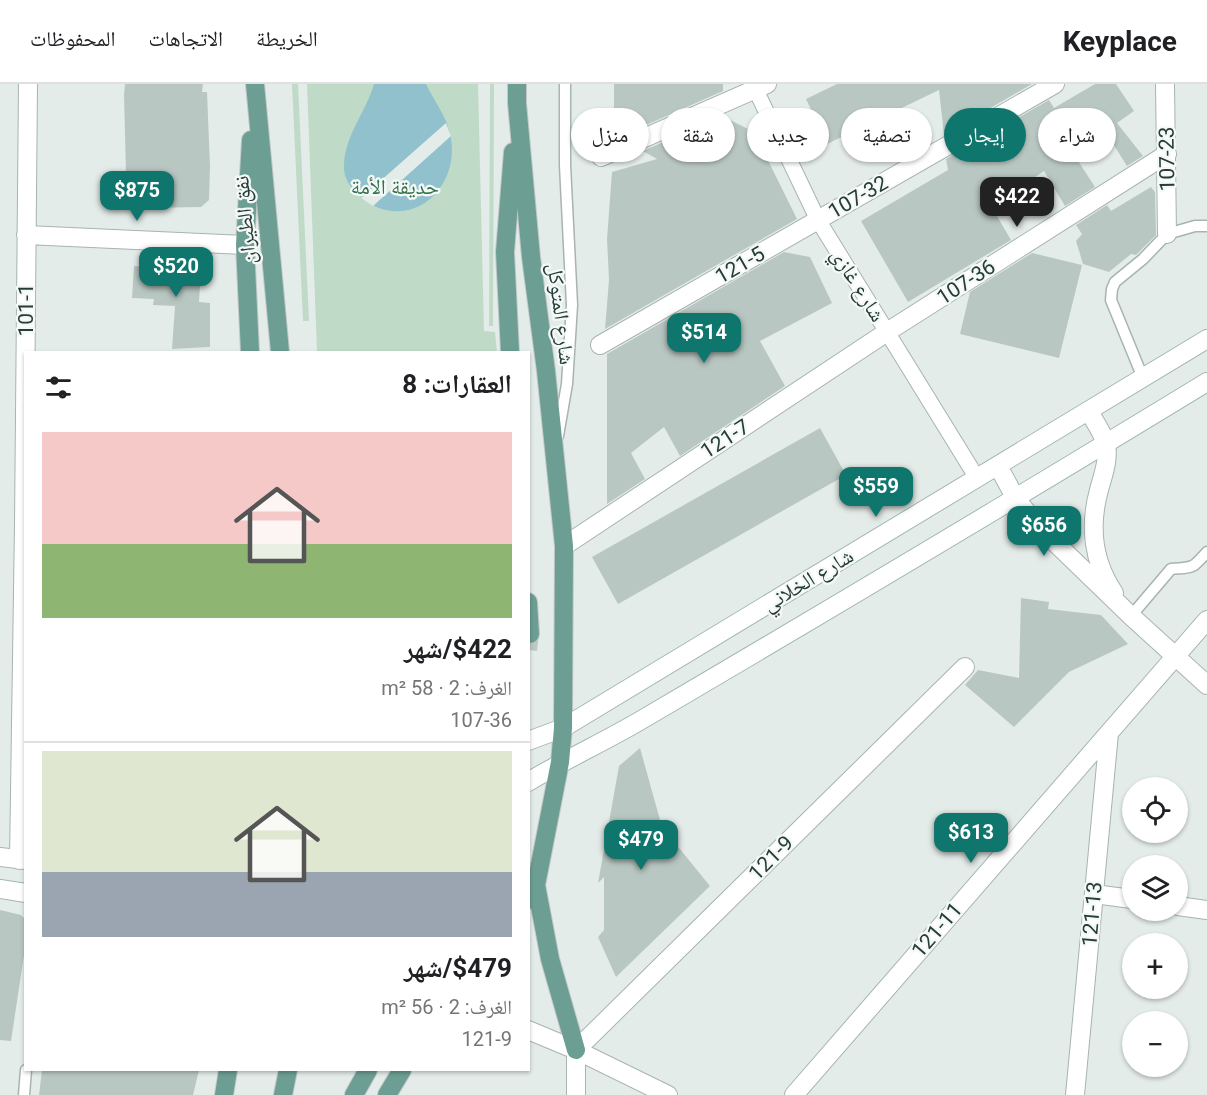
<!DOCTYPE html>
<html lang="ar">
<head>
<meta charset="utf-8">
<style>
	:root { --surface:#fff; --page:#f2f2f2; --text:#202124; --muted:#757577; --line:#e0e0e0; --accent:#0f766e }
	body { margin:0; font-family:Roboto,"Noto Naskh Arabic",sans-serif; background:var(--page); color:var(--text); direction:rtl; height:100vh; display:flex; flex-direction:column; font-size:22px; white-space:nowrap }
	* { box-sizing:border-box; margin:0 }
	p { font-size:20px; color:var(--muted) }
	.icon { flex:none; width:33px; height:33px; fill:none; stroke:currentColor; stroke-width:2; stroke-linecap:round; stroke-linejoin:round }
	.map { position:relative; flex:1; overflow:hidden; direction:ltr }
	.details { position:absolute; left:24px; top:267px; width:506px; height:720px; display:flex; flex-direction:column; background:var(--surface); border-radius:0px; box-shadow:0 2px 4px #0004; direction:rtl }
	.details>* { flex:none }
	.hud { position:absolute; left:548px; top:24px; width:568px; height:54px; direction:rtl; display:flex; gap:12px }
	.controls { position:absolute; left:1122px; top:693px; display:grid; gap:12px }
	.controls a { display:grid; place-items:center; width:66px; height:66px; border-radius:50%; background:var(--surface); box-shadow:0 2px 4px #0004; font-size:30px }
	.price { position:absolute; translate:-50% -51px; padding:0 14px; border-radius:12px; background:var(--accent); color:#fff; font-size:20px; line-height:39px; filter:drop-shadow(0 2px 3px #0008) }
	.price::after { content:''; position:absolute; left:50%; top:36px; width:18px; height:14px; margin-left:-9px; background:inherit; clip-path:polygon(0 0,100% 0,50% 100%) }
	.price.on { background:#222; color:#fff }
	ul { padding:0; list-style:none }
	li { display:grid; align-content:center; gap:12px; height:318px; padding:0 18px }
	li+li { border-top:2px solid var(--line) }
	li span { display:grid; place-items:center; height:186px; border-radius:0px; color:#555 }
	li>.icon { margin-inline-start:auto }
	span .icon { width:108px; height:108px; fill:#fffc; stroke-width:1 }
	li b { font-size:26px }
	h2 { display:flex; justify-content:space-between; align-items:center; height:72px; padding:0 18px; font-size:26px }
	.tag { padding:0 21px; border-radius:27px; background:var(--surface); box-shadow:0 2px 4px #0004; font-size:21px; line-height:54px }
	.tag.on { background:var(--accent); color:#fff }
	header { display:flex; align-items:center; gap:36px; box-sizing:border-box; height:84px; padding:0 30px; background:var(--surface); border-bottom:2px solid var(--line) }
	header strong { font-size:28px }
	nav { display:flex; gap:33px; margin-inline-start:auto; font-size:21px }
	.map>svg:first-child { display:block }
	.green { fill:#bfdbc7 }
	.water { fill:#91c1cc }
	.pier { fill:#e4ece9 }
	.building { fill:#b9c7c2 }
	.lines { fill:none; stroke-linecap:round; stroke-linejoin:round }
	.primary-tunnel { stroke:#bec9c5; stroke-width:18; stroke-dasharray:18 9; stroke-linecap:butt }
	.service-casing { stroke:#a7b4b0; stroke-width:13 }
	.pedestrian-casing { stroke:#a7b4b0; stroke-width:17 }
	.minor-casing { stroke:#a7b4b0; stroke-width:20 }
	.tertiary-casing { stroke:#a7b4b0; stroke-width:20 }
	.secondary-casing { stroke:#a3b7b1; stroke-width:20 }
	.primary-casing { stroke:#c2c8c7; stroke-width:20 }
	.service { stroke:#fff; stroke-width:10 }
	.pedestrian { stroke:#fff; stroke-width:15 }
	.minor { stroke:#fff; stroke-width:18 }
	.tertiary { stroke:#fff; stroke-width:18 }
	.secondary { stroke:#fff; stroke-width:18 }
	.primary { stroke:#6c9e93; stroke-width:18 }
	.labels { text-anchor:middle; stroke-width:4.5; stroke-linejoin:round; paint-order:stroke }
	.street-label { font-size:21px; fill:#253c37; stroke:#f4f9f7 }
	.park-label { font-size:21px; fill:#32704c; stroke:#f4f9f7 }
</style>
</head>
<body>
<header>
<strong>Keyplace</strong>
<nav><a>الخريطة</a><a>الاتجاهات</a><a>المحفوظات</a></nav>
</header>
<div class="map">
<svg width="1207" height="1011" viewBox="0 0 1207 1011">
	<rect width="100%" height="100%" fill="#e4ece9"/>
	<path class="green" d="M292 0H298L309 237H303Z
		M307 0H478L484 247 495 248 497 268H317Z
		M490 0H494L493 242H489Z"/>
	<path class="water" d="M374 0H426C434 17 448 34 451 54 460 111 402 153 356 109 349 102 343 91 344 81 345 51 366 28 374 0Z"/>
	<path class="pier" d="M446 39 451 52 373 122 361 114Z"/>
	<path class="building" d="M125 0H203L202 8H207L210 82 209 116 201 123 147 124 146 88 126 89 124 11Z
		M614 0H723V7L619 53 614 50Z
		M837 0H1032L944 51 939 6 827 60 806 15Z
		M1095 0H1116L1134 27 1117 39 1143 72 1127 82 1105 47 1073 69 1095 103 1065 122 1044 87 991 122 1011 156 908 218 861 137 948 86 946 75 1049 16 1054 24Z
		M722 32 754 48 797 135 605 245 609 196 607 155 612 88 657 75 643 67Z
		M1151 103 1155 108 1156 151 1136 171 1131 170 1109 188 1083 180 1076 157 1082 150 1076 141 1107 121 1111 127Z
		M149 168H159L163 175 188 177V184H201L199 218 210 219V263L172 265 175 222 153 221 154 215 132 214 134 182 149 183Z
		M784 168 810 173 832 219 760 257 785 302 680 372 664 343 631 369 645 395 607 420V270Z
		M1032 169 1082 181 1059 274 960 250 970 208Z
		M820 344 846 391 618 520 592 473Z
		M1021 514 1049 518 1048 525 1101 531 1128 560 1069 588 1014 643 965 601 978 586 1019 594Z
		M640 664 662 743 710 802 616 893 598 853 604 846V793L598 799 619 682Z
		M0 826 21 831 26 836V858L11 957 0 956Z
		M42 986H199L193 1011H39Z"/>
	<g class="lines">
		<path class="primary-tunnel" d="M528 566 530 550"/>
		<g class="service-casing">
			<path id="service" d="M1143 294 1111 216 1112 205 1115 198 1143 175 1167 150 1195 142H1207
				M558 352 567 300 572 221 565 81V0
				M1131 532 1171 485C1193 483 1191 486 1207 468
				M24 1011 26 986"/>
		</g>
		<g class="pedestrian-casing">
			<path id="pedestrian" d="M753 0 818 136 977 394"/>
		</g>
		<g class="minor-casing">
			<path id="minor" d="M1165 0 1167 150
				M601 73 767 0
				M26 151 245 161
				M600 261 1055 0
				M1089 327C1094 337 1103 349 1106 360 1109 376 1103 391 1099 406 1089 442 1093 478 1114 509
				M998 382 1016 415 1040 444 1131 532 1207 601
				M564 462 887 248 1167 70
				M19 776 24 441 28 0
				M1094 810 1132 815
				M1178 822 1207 826
				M576 1011V966L965 583
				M794 1011 1207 536
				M1075 1011 1109 649"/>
		</g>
		<g class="tertiary-casing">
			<path id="tertiary" d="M528 946 576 966 668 1011"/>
		</g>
		<g class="secondary-casing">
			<path id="secondary" d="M528 657 563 644 1207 255
				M528 698C566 675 606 657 643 635 832 524 1020 412 1207 298
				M0 773 26 776
				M0 805 26 809"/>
		</g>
		<g class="primary-casing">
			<path id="primary" d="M255 0 280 268
				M517 0V19L531 173 546 287 564 462 563 644 560 678 536 801 528 816
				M250 268 245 161 251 56
				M510 268 505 168 513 68
				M528 518 530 550
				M536 801 550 875 576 966
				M224 1011 228 986
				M283 1011 288 986
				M354 1011 368 986
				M387 1011 402 986"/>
		</g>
		<use href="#service" class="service"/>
		<use href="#pedestrian" class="pedestrian"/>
		<use href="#minor" class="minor"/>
		<use href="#tertiary" class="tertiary"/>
		<use href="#secondary" class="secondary"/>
		<use href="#primary" class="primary"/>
	</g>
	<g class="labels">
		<g class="street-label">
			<text transform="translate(1167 75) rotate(-91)" y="7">107-23</text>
			<text transform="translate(858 113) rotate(-30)" y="7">107-32</text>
			<text transform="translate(245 136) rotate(-95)" y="7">نفق الطيران</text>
			<text transform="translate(740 181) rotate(-30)" y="7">121-5</text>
			<text transform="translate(966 198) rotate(-33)" y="7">107-36</text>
			<text transform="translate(858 201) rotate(58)" y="7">شارع غازي</text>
			<text transform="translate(26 226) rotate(-90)" y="7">101-1</text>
			<text transform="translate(561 230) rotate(83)" y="7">شارع المتوكل</text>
			<text transform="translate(725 355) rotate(-33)" y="7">121-7</text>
			<text transform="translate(808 496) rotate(-31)" y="7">شارع الخلاني</text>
			<text transform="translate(771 774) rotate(-45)" y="7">121-9</text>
			<text transform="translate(1092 830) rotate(-85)" y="7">121-13</text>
			<text transform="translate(937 846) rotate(-49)" y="7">121-11</text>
		</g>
		<g class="park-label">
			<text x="395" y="110">حديقة الأمة</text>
		</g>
	</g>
</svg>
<div class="controls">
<a><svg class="icon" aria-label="locate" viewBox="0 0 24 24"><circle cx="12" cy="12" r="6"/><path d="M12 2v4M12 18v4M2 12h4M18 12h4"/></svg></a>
<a><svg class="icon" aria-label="layers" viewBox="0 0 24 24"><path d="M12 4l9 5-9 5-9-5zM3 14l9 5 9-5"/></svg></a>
<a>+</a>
<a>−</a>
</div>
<b class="price" style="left:137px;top:138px">$875</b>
<b class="price on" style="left:1017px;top:144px">$422</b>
<b class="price" style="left:176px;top:214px">$520</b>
<b class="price" style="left:704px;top:280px">$514</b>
<b class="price" style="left:876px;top:434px">$559</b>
<b class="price" style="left:1044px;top:473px">$656</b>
<b class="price" style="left:971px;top:780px">$613</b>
<b class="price" style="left:641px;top:787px">$479</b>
<div class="hud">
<a class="tag">شراء</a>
<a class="tag on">إيجار</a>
<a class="tag">تصفية</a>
<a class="tag">جديد</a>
<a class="tag">شقة</a>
<a class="tag">منزل</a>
</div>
<section class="details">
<h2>العقارات: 8<svg class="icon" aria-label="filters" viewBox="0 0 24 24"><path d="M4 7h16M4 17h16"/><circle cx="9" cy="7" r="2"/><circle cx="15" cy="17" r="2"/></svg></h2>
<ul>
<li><span style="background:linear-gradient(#f6c9c9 60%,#8fb573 0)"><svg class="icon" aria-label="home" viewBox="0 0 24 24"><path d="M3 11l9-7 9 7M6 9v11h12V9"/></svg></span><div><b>$422/شهر</b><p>الغرف: 2 · 58 m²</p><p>107-36</p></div></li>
<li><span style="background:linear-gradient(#dfe7d0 65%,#9aa5b1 0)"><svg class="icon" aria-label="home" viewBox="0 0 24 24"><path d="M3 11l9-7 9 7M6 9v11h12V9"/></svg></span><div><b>$479/شهر</b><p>الغرف: 2 · 56 m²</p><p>121-9</p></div></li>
</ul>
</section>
</div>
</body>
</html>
